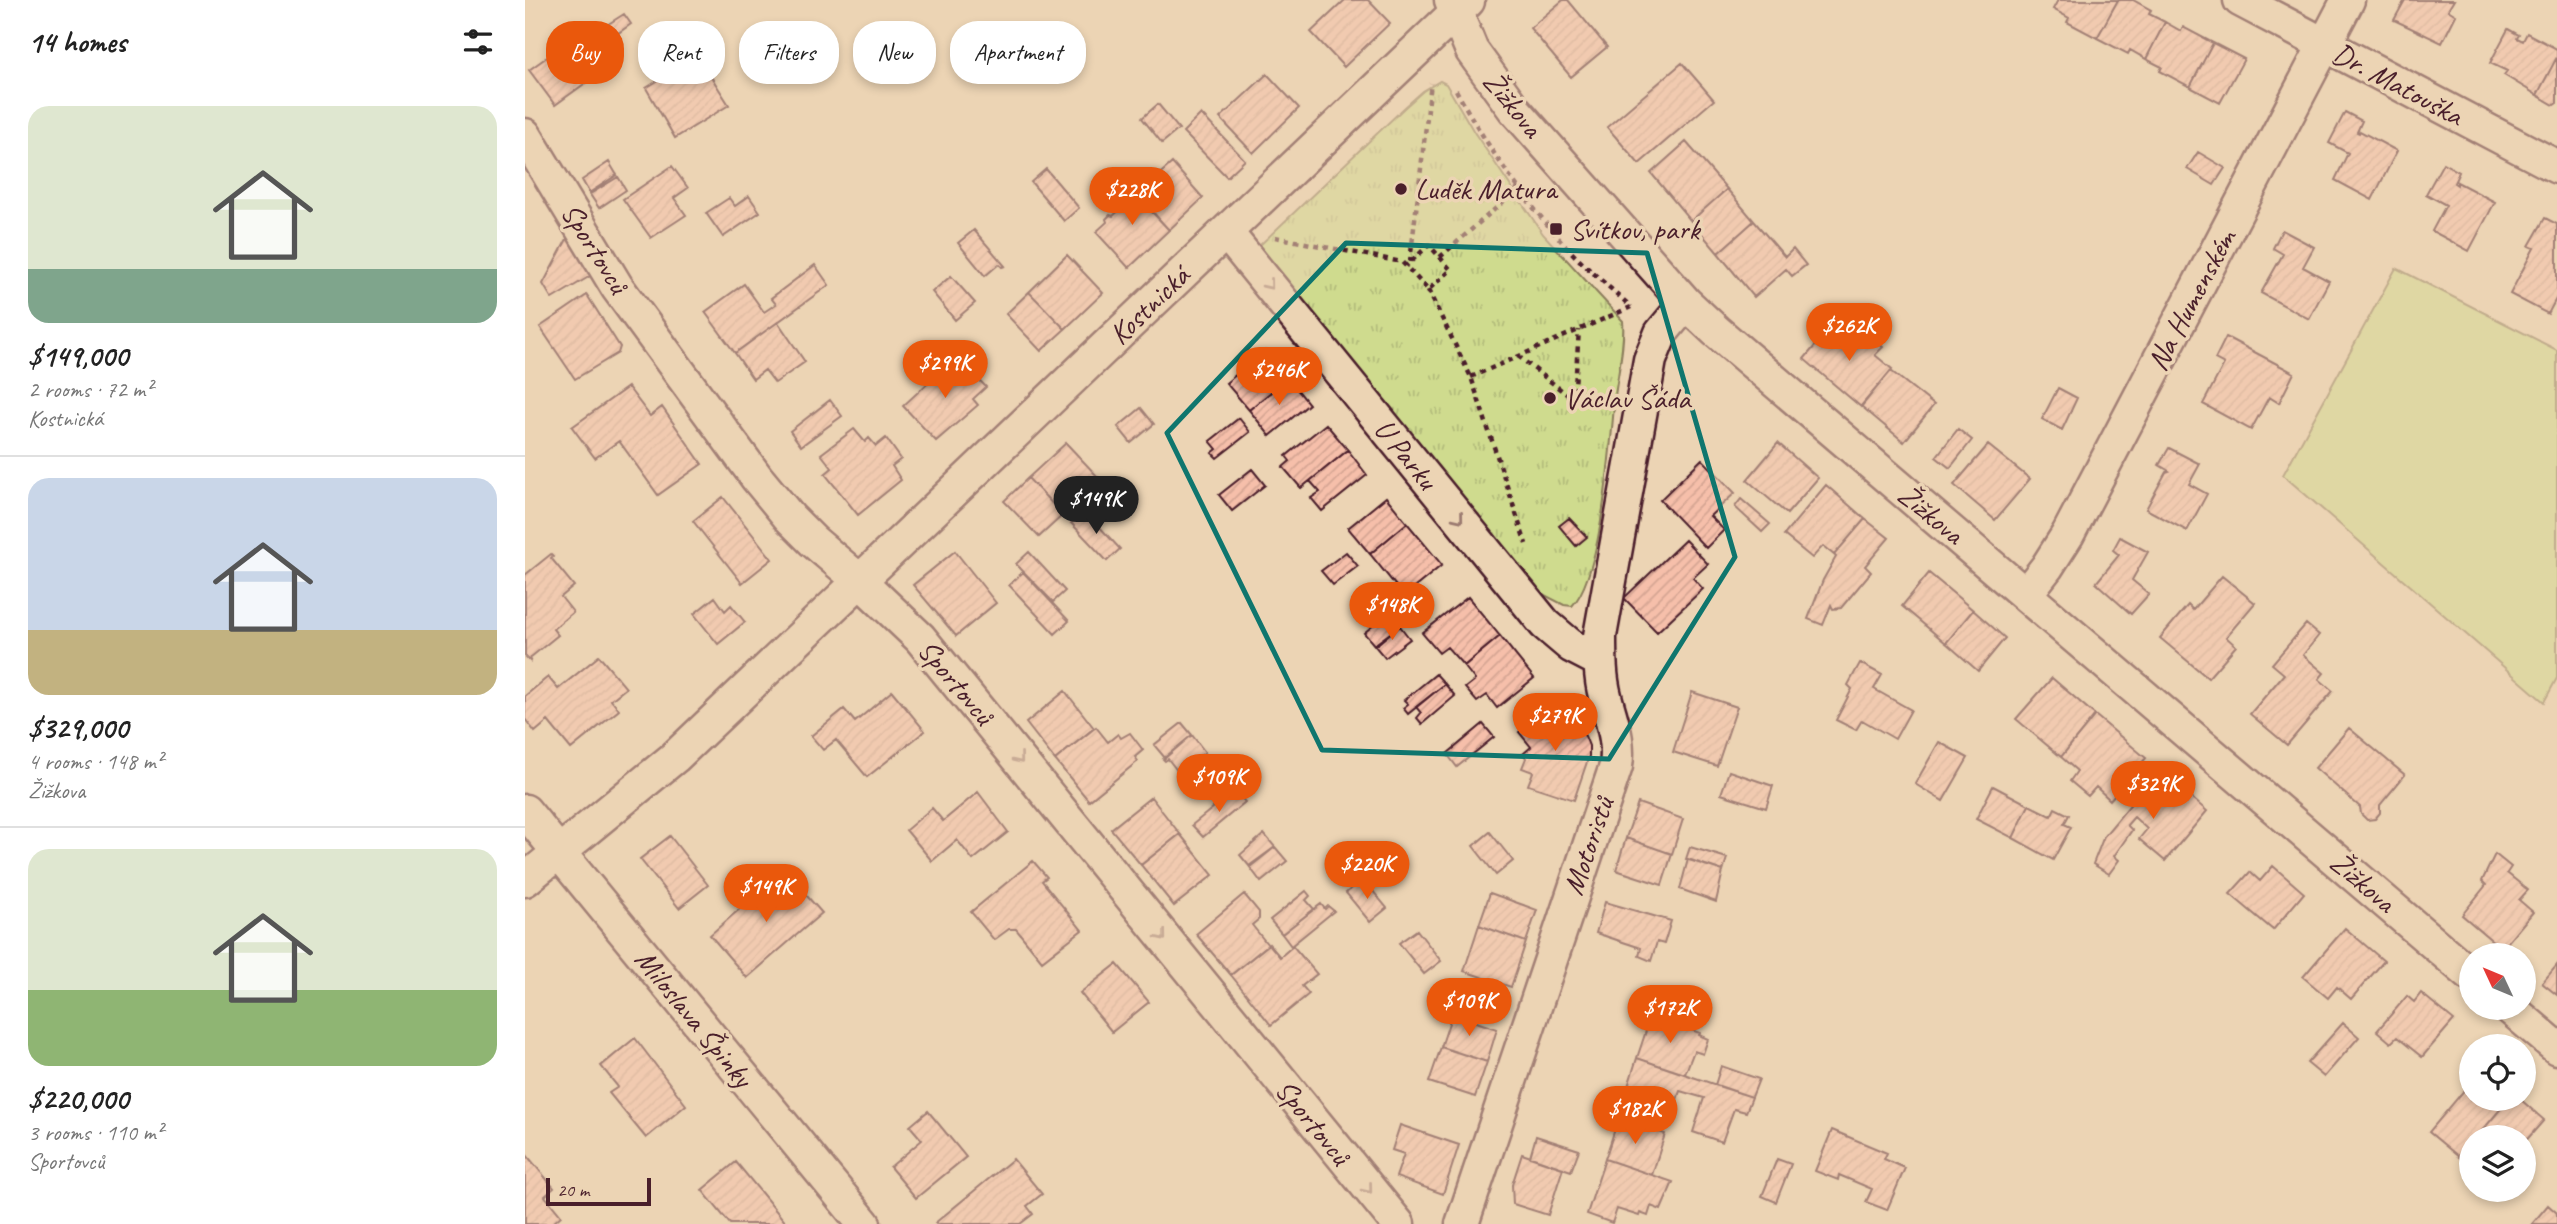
<!DOCTYPE html>
<html lang="en">
<head>
<meta charset="utf-8">
<style>
	:root { --surface:#fff; --page:#f2f2f2; --text:#222; --muted:#767676; --line:#e0e0e0; --accent:#ea580c }
	body { margin:0; font-family:Caveat,sans-serif; background:var(--page); color:var(--text); height:100vh; display:flex; flex-direction:column; font-size:26px; white-space:nowrap }
	* { box-sizing:border-box; margin:0 }
	p { font-size:23px; color:var(--muted) }
	.icon { flex:none; width:38px; height:38px; fill:none; stroke:currentColor; stroke-width:2; stroke-linecap:round; stroke-linejoin:round }
	.map { position:relative; flex:1; overflow:hidden }
	.panel { display:flex; flex-direction:column; background:var(--surface); width:525px }
	.panel>* { flex:none }
	.banner { position:absolute; left:21px; top:21px; width:665px; height:63px; display:flex; gap:14px }
	.needle { width:46px; rotate:314deg }
	.fabs { position:absolute; left:1934px; top:943px; display:grid; gap:14px }
	.fabs a { display:grid; place-items:center; width:77px; height:77px; border-radius:50%; background:var(--surface); box-shadow:0 4px 10px #0003; font-size:35px }
	.scale { position:absolute; left:21px; bottom:18px; width:105px; box-sizing:border-box; padding-left:7px; border:4px solid #4a1f2b; border-top:0; font-size:19px; line-height:24px; white-space:nowrap; color:#4a1f2b; -webkit-text-stroke:5px #ecd4b4; paint-order:stroke }
	.price { position:absolute; translate:-50% -60px; padding:0 16px; border-radius:24px; background:var(--accent); color:#fff; font-size:23px; line-height:46px; filter:drop-shadow(0 2px 4px #0008) }
	.price::after { content:''; position:absolute; left:50%; top:42px; width:21px; height:16px; margin-left:-10px; background:inherit; clip-path:polygon(0 0,100% 0,50% 100%) }
	.price.on { background:#222; color:#fff }
	ul { padding:0; list-style:none }
	li { display:grid; align-content:center; gap:14px; height:371px; padding:0 28px }
	li+li { border-top:2px solid var(--line) }
	li span { display:grid; place-items:center; height:217px; border-radius:21px; color:#555 }
	li>.icon { margin-inline-start:auto }
	span .icon { width:126px; height:126px; fill:#fffc; stroke-width:1 }
	li b { font-size:30px }
	h2 { display:flex; justify-content:space-between; align-items:center; height:84px; padding:0 28px; font-size:30px }
	.tag { padding:0 24px; border-radius:28px; background:var(--surface); box-shadow:0 4px 10px #0003; font-size:24px; line-height:63px }
	.tag.on { background:var(--accent); color:#fff }
	main { display:flex; flex:1; min-height:0 }
	.map>svg:first-child { display:block }
	.green { fill:#cfdb8e; stroke:#8c7d5c; stroke-width:2 }
	.park { fill:url(#park-tufts); stroke:#8c7d5c; stroke-width:2 }
	.building { fill:url(#building-hatch); stroke:#4a1f2b; stroke-width:2 }
	.lines { fill:none; stroke-linecap:round; stroke-linejoin:round }
	.street-casing { stroke:#4a1f2b; stroke-width:37 }
	.path { stroke:#4a1f2b; stroke-width:4.5; stroke-dasharray:5 5; stroke-linecap:butt }
	.street { stroke:#ecd4b4; stroke-width:32 }
	.oneway { stroke:#9b7a70 }
	.marked { fill:none; stroke:#0f766e; stroke-width:5; stroke-linejoin:round }
	.poi-dot { fill:#4a1f2b; stroke:#ecd4b4; stroke-width:2.5 }
	.labels { text-anchor:middle; stroke-width:7; stroke-linejoin:round; paint-order:stroke }
	.street-label { font-size:30px; fill:#4a1f2b; stroke:#ecd4b4 }
	.poi-label { font-size:30px; fill:#4a1f2b; stroke:#ecd4b4; text-anchor:start }
</style>
</head>
<body>
<main>
<section class="panel">
<h2>14 homes<svg class="icon" aria-label="filters" viewBox="0 0 24 24"><path d="M4 7h16M4 17h16"/><circle cx="9" cy="7" r="2"/><circle cx="15" cy="17" r="2"/></svg></h2>
<ul>
<li><span style="background:linear-gradient(#dfe7d0 75%,#7fa58c 0)"><svg class="icon" aria-label="home" viewBox="0 0 24 24"><path d="M3 11l9-7 9 7M6 9v11h12V9"/></svg></span><div><b>$149,000</b><p>2 rooms · 72 m²</p><p>Kostnická</p></div></li>
<li><span style="background:linear-gradient(#c9d6e8 70%,#c2b280 0)"><svg class="icon" aria-label="home" viewBox="0 0 24 24"><path d="M3 11l9-7 9 7M6 9v11h12V9"/></svg></span><div><b>$329,000</b><p>4 rooms · 148 m²</p><p>Žižkova</p></div></li>
<li><span style="background:linear-gradient(#dfe7d0 65%,#8fb573 0)"><svg class="icon" aria-label="home" viewBox="0 0 24 24"><path d="M3 11l9-7 9 7M6 9v11h12V9"/></svg></span><div><b>$220,000</b><p>3 rooms · 110 m²</p><p>Sportovců</p></div></li>
</ul>
</section>
<div class="map">
<svg width="2032" height="1224" viewBox="0 0 2032 1224">
	<defs>
		<pattern id="park-tufts" width="24" height="20" patternUnits="userSpaceOnUse" patternTransform="scale(1.75)"><rect width="24" height="20" fill="#cfdb8e"/><path d="M3 7l-1-3M5 7V3M7 7l1-3M15 17l-1-3M17 17v-4M19 17l1-3" fill="none" stroke="#b3bc7b"/></pattern>
		<pattern id="building-hatch" width="6" height="6" patternUnits="userSpaceOnUse" patternTransform="scale(1.75)"><rect width="6" height="6" fill="#f6bfaa"/><path d="M-1 1l2-2M0 6l6-6M5 7l2-2" fill="none" stroke="#d4a492"/></pattern>
	</defs>
	<rect width="100%" height="100%" fill="#ecd4b4"/>
	<filter id="ink" filterUnits="userSpaceOnUse"><feTurbulence type="fractalNoise" baseFrequency=".0143" numOctaves="2"/><feDisplacementMap in="SourceGraphic" scale="14" xChannelSelector="R" yChannelSelector="G"/><feConvolveMatrix kernelMatrix="1 2 1 2 8 2 1 2 1" color-interpolation-filters="sRGB"/></filter>
	<g filter="url(#ink)">
		<path class="green" d="M1871 268 2032 350V678L2019 702 1758 475Z"/>
		<path class="park" d="M915 81 921 84 949 132 1018 234 1098 321C1100 345 1093 372 1090 396 1085 444 1078 574 1047 606L1039 605 1002 586 743 271 734 246 879 108 898 91Z"/>
		<path class="building" d="M820 0H843L865 23 819 67 786 32Z
			M1038 0H1043L1082 47 1046 77 1005 28Z
			M1533 0H1593L1572 38 1542 22 1544 18 1528 9Z
			M1593 0H1608L1626 10 1624 14 1640 22 1621 59 1605 50 1603 54 1572 38Z
			M1880 0H1929L1923 10 1931 15 1917 43 1869 20Z
			M99 14 106 24 82 41 74 30Z
			M1640 22 1656 31 1658 27 1688 43 1665 87 1635 71 1637 67 1621 59Z
			M1983 29 1994 35 1992 38 1998 41 2002 33 2032 49V57L2012 95 1979 75 1982 71 1965 63Z
			M1688 43 1719 59 1695 103 1665 87Z
			M40 44 45 50 52 44 65 61 57 67 66 79 30 105 4 70Z
			M173 56 204 105 150 138 121 88Z
			M2032 57V103L2029 105 2012 95Z
			M1157 63 1189 100 1114 164 1082 127Z
			M742 74 774 108 728 153 695 118Z
			M633 104 654 129 637 143 617 118Z
			M1820 112 1837 121 1832 132 1834 133 1835 131 1872 151 1847 200 1810 180 1823 153 1804 143Z
			M676 114 720 160 702 177 658 132Z
			M1161 142 1202 189 1166 221 1126 173Z
			M1673 152 1700 168 1689 185 1662 169Z
			M84 162 93 177 65 194 57 180Z
			M647 163 678 198 644 230 611 195Z
			M1918 163 1934 172 1929 183 1932 185V182L1970 202 1944 251 1907 231 1921 205 1901 194Z
			M147 166 163 188 149 198 161 215 126 238 98 199Z
			M521 169 554 208 539 221 506 182Z
			M92 175 101 190 74 208 64 193Z
			M600 181 644 230 604 268 571 232 582 222 581 219 585 215 588 216 598 207 586 194Z
			M1202 189 1229 221 1193 253 1166 221Z
			M224 196 235 212 198 237 181 213 204 198 210 206Z
			M2020 218 2032 224V297L2023 314 1985 294 2009 248 2004 246Z
			M1229 221 1260 257 1268 249 1281 265 1267 276 1261 269 1229 297 1193 253Z
			M449 230 480 266 477 267 474 264 460 276 433 243Z
			M1757 230 1789 247 1778 267 1804 281 1784 319 1736 293 1758 254 1748 248Z
			M43 237 67 275 27 299 18 284Z
			M542 255 578 293 540 329 504 292Z
			M290 265 304 285 210 353 180 312 219 284 239 312 251 304 246 298Z
			M426 276 450 303 430 320 407 292Z
			M504 292 540 329 516 351 481 314Z
			M62 295 95 347 93 353 50 379 15 327Z
			M1311 321 1339 345 1346 337 1358 347 1350 355 1367 369 1336 407 1279 359Z
			M253 322 280 362 250 383 240 370 228 379 210 353Z
			M1701 337 1769 373 1754 403 1744 397 1726 430 1678 404 1699 364 1690 359Z
			M740 351 763 378 724 410 701 383Z
			M436 361 461 387 448 399 453 405 411 441 378 406 419 368 423 373Z
			M1366 371 1409 405 1379 442 1336 406Z
			M763 378 784 404 745 436 724 410Z
			M103 387 125 416 137 407 177 464 133 495 94 441 70 458 47 427Z
			M1533 388 1552 398 1537 430 1517 419Z
			M305 400 317 416 276 446 265 431Z
			M616 408 629 424 606 443 593 427Z
			M714 418 725 432 692 458 687 453 692 449 685 441Z
			M801 424 823 450 776 488 758 467 765 461 761 456Z
			M329 429 340 442 344 438 351 446 361 438 376 459 367 466 376 480 333 515 300 474 307 468 296 454Z
			M1433 429 1447 440 1425 468 1411 457Z
			M541 443 591 496 568 520 559 511 554 515 546 507 538 515 503 478Z
			M1253 443 1293 478 1262 514 1222 480Z
			M1463 445 1505 479 1470 520 1429 485Z
			M1644 448 1675 464 1664 484 1682 494 1662 531 1621 509 1641 472 1644 471 1634 465Z
			M823 450 842 475 797 511 786 498 795 492 785 481Z
			M1177 459 1210 493 1185 516 1199 530 1181 548 1135 500Z
			M727 469 740 485 707 511 694 495Z
			M503 478 538 515 514 537 479 501Z
			M1301 485 1340 519 1309 555 1298 546 1287 558 1259 535Z
			M198 497 247 559 217 583 168 521Z
			M861 497 882 523 845 554 823 528Z
			M1216 499 1245 524 1237 532 1210 507Z
			M560 511 595 549 582 561 546 523Z
			M1044 518 1062 537 1051 546 1034 526Z
			M1340 519 1364 538 1340 566 1346 572 1316 608 1308 609 1306 605 1298 625 1283 619 1298 580 1311 557 1309 555Z
			M882 523 917 565 879 596 845 554Z
			M1595 537 1623 552 1607 580 1624 594 1606 614 1571 583 1594 555 1588 550Z
			M1160 540 1183 564 1168 578 1178 589 1132 632 1099 598Z
			M430 551 471 603 431 636 388 585Z
			M504 552 540 591 528 602 491 564Z
			M821 552 833 566 808 585 796 571Z
			M26 554 28 556 26 558 49 586 36 597 48 612 28 629 33 635 6 657 5 661 0 656V575Z
			M498 572 544 621 530 634 484 585Z
			M1404 573 1448 610 1421 643 1377 606Z
			M1697 576 1730 603 1701 637 1711 646 1683 678 1635 638 1663 605 1668 610Z
			M190 597 200 611 206 605 220 622 193 644 169 614Z
			M943 597 975 636 939 666 922 647 914 653 897 633Z
			M867 610 879 622 850 646 839 633Z
			M1448 610 1480 638 1453 671 1421 643Z
			M1781 624 1794 635 1778 655 1799 673 1794 679 1808 691 1762 745 1725 714 1759 674 1747 664Z
			M875 626 885 639 860 658 849 645Z
			M975 636 1009 678 972 708 962 695 952 702 940 688 950 680 939 666Z
			M74 656 101 688 86 700 94 710 46 749 23 721 10 732 0 719V696L23 677 33 689Z
			M1335 663 1357 675 1349 689 1386 710 1370 739 1337 720 1331 730 1311 720 1327 689 1323 685Z
			M911 674 920 684 883 714 878 708 883 704 879 700Z
			M1527 678 1570 715 1536 757 1491 719Z
			M920 684 930 696 897 724 892 718 896 713 891 707Z
			M367 691 400 731 342 777 311 740 298 750 286 736 319 709 330 722Z
			M540 691 569 728 530 760 501 723Z
			M1167 692 1212 707 1192 766 1148 752Z
			M1029 701 1060 736 1064 746V756L1049 800 1003 785 1008 772 997 768 1001 758 998 754 1006 747 994 732Z
			M1570 715 1621 758 1585 800 1571 787 1563 796 1545 781 1552 771 1536 757Z
			M657 723 667 735 640 758 629 745Z
			M958 724 969 737 932 767 922 754Z
			M571 727 583 742 593 734 596 738 605 733 618 750 610 757 613 761 564 801 530 760Z
			M1824 728 1880 775 1855 805V813L1850 819 1842 820 1836 814 1835 807 1790 768Z
			M667 735 680 752 654 773 643 759 640 761 638 759Z
			M1414 742 1443 758 1418 801 1390 784Z
			M1634 770 1682 811 1640 861 1614 839 1622 829 1609 817 1602 825 1607 830 1589 856 1594 860 1584 874 1568 864 1579 836Z
			M1204 771 1248 786 1241 808 1196 794Z
			M1468 786 1504 805 1488 838 1451 819Z
			M710 790 720 802 678 837 667 825Z
			M453 792 483 832 448 860 432 840 407 861 381 830 407 808 418 821Z
			M626 797 655 834 616 865 586 829Z
			M1113 803 1158 819 1147 854 1101 838Z
			M1504 805 1526 816 1530 808 1544 815 1539 824 1546 827 1528 860 1488 838Z
			M965 832 988 861 971 875 948 846Z
			M655 834 688 875 649 906 616 865Z
			M739 834 750 847 725 867 715 855Z
			M145 836 183 885 154 908 115 859Z
			M1101 838 1147 854 1137 885 1091 870Z
			M750 847 762 861 736 882 724 866Z
			M1165 847 1202 858 1198 871 1161 859Z
			M1970 854 1986 867 1982 873 2003 890 1994 900 2008 912 1977 949 1937 915 1961 885 1957 881Z
			M1163 859 1198 871 1191 902 1155 889Z
			M508 861 522 877 517 881 557 930 517 961 491 929H484L469 940 446 912Z
			M1748 866 1779 893 1748 930 1705 894 1725 872 1735 881Z
			M259 870 297 913 222 978 185 935Z
			M838 879 862 908 845 922 821 893Z
			M781 891 785 896 781 900 789 909 757 934 745 920Z
			M965 893 1012 910 1001 942 954 925Z
			M719 894 734 912V919L727 925 743 945 706 975 671 934Z
			M1080 902 1146 921 1139 944 1132 942 1126 961 1114 956 1116 948 1071 933Z
			M796 904 800 909 803 906 809 911 766 946 757 934Z
			M954 925 1001 942 986 987 939 971Z
			M1820 928 1859 961 1826 999 1812 987 1803 998 1778 977Z
			M892 930 916 961 899 974 874 943Z
			M744 944 755 957 768 946 792 974 777 986 784 994 746 1025 706 975Z
			M592 964 624 1002 587 1032 555 993Z
			M2032 965V995L2017 983Z
			M1896 993 1929 1020 1897 1057 1872 1037 1866 1043 1852 1031 1882 996 1889 1002Z
			M927 1014 972 1029 962 1062 916 1047Z
			M1126 1016 1175 1033 1174 1035 1183 1039 1178 1054 1169 1051 1160 1074 1112 1058Z
			M1818 1023 1834 1037 1799 1077 1782 1063Z
			M110 1038 161 1105 121 1138 84 1093 93 1087 76 1066Z
			M916 1047 962 1062 950 1097 904 1082Z
			M1112 1058 1227 1097 1221 1112 1209 1109 1197 1142 1168 1132 1179 1098 1155 1091 1147 1115 1099 1099Z
			M1196 1066 1234 1079 1227 1097 1190 1085Z
			M1946 1082V1099H1984L1951 1138H1946V1144L1934 1157 1904 1132Z
			M1984 1099H1995L2019 1120 1998 1144V1138H1951Z
			M403 1111 441 1157 391 1198 365 1167 397 1140 385 1126Z
			M1094 1117 1140 1134 1127 1175 1080 1159Z
			M875 1125 934 1145 918 1194 871 1177 879 1154 867 1150Z
			M1307 1130 1362 1153 1359 1159 1380 1168 1362 1210 1341 1202 1347 1189 1314 1175 1313 1180 1290 1171Z
			M1011 1136 1054 1150 1046 1171 1005 1157Z
			M1946 1144V1167L1934 1157Z
			M0 1153 29 1188 20 1196 36 1216 27 1224H0Z
			M997 1154 1038 1168 1023 1215 988 1204 987 1185Z
			M488 1159 517 1194 502 1206 508 1214 495 1224H411L410 1223Z
			M1080 1159 1148 1182 1136 1210 1126 1206 1123 1216 1115 1213 1114 1216 1092 1209 1087 1223 1062 1214Z
			M1252 1159 1266 1164 1251 1202 1237 1196Z
			M211 1162 262 1224H205L177 1190Z
			M2023 1205 2032 1213V1224H2007Z"/>
		<g class="lines">
			<g class="street-casing">
				<path id="street" d="M926 0 947 51 989 109 1161 303 1191 331 1946 975
					M1715 0 2032 167
					M0 135 92 287 232 478 265 518 288 541 335 581 395 638 873 1224
					M701 232 1020 624 1046 646 1075 661
					M1501 594 1522 567 1543 534 1823 0
					M0 811 339 1224
					M0 880 150 757 943 1
					M1985 1008 2032 1048
					M937 1224 1091 766C1095 739 1086 721 1080 696 1075 677 1075 656 1075 636L1125 360 1136 333 1161 303"/>
			</g>
			<path class="path" d="M931 90C961 145 997 197 1039 244 1059 267 1084 286 1106 307
				M750 237 877 262 903 290 926 270 904 245 881 266
				M915 257 994 188
				M885 262 906 83
				M903 290 946 377 1001 544
				M993 356 1049 400 1054 330
				M946 377 1106 307"/>
			<use href="#street" class="street"/>
		</g>
		<defs><path id="oneway-chevron" d="M-2-3.5L2.5 0L-2 3.5" fill="none" stroke-width="1.6" stroke-linecap="round" stroke-linejoin="round" transform="scale(1.75)"/></defs>
		<g class="oneway">
			<use href="#oneway-chevron" transform="translate(744 285) rotate(51)"/>
			<use href="#oneway-chevron" transform="translate(934 518) rotate(51)"/>
			<use href="#oneway-chevron" transform="translate(494 759) rotate(51)"/>
			<use href="#oneway-chevron" transform="translate(637 936) rotate(51)"/>
			<use href="#oneway-chevron" transform="translate(843 1189) rotate(51)"/>
		</g>
	</g>
	<path d="M0 0H2032V1224H0ZM821 243 1122 253 1210 557 1084 759 797 750 642 433Z" fill="#ecd4b4" fill-opacity=".55" fill-rule="evenodd"/>
	<path class="marked" d="M821 243 1122 253 1210 557 1084 759 797 750 642 433Z"/>
	<g class="poi-dot">
		<circle cx="876" cy="189" r="7"/>
		<rect x="1024" y="222" width="14" height="14" rx="3.5"/>
		<circle cx="1025" cy="398" r="7"/>
	</g>
	<g class="labels">
		<g class="street-label">
			<text transform="translate(1873 84) rotate(28)" y="10">Dr. Matouška</text>
			<text transform="translate(988 104) rotate(51)" y="10">Žižkova</text>
			<text transform="translate(70 248) rotate(58)" y="10">Sportovců</text>
			<text transform="translate(1666 300) rotate(-62)" y="10">Na Humenském</text>
			<text transform="translate(624 305) rotate(-44)" y="10">Kostnická</text>
			<text transform="translate(881 454) rotate(51)" y="10">U Parku</text>
			<text transform="translate(1406 514) rotate(40)" y="10">Žižkova</text>
			<text transform="translate(431 682) rotate(50)" y="10">Sportovců</text>
			<text transform="translate(1063 846) rotate(-71)" y="10">Motoristů</text>
			<text transform="translate(1838 882) rotate(41)" y="10">Žižkova</text>
			<text transform="translate(169 1018) rotate(51)" y="10">Miloslava Špinky</text>
			<text transform="translate(788 1122) rotate(51)" y="10">Sportovců</text>
		</g>
		<g class="poi-label">
			<text x="890" y="199">Luděk Matura</text>
			<text x="1045" y="239">Svítkov, park</text>
			<text x="1039" y="408">Václav Šáda</text>
		</g>
	</g>
</svg>
<div class="fabs">
<a><svg class="needle" viewBox="-14 -14 28 28"><path d="M0-13l5 13h-10z" fill="#e53935"/><path d="M0 13l5-13h-10z" fill="#767676"/></svg></a>
<a><svg class="icon" aria-label="locate" viewBox="0 0 24 24"><circle cx="12" cy="12" r="6"/><path d="M12 2v4M12 18v4M2 12h4M18 12h4"/></svg></a>
<a><svg class="icon" aria-label="layers" viewBox="0 0 24 24"><path d="M12 4l9 5-9 5-9-5zM3 14l9 5 9-5"/></svg></a>
</div>
<div class="scale">20 m</div>
<b class="price" style="left:607px;top:227px">$228K</b>
<b class="price" style="left:1324px;top:363px">$262K</b>
<b class="price" style="left:420px;top:400px">$299K</b>
<b class="price" style="left:754px;top:407px">$246K</b>
<b class="price on" style="left:571px;top:536px">$149K</b>
<b class="price" style="left:867px;top:642px">$148K</b>
<b class="price" style="left:1030px;top:753px">$279K</b>
<b class="price" style="left:694px;top:814px">$109K</b>
<b class="price" style="left:1628px;top:821px">$329K</b>
<b class="price" style="left:842px;top:901px">$220K</b>
<b class="price" style="left:241px;top:924px">$149K</b>
<b class="price" style="left:944px;top:1038px">$109K</b>
<b class="price" style="left:1145px;top:1045px">$172K</b>
<b class="price" style="left:1110px;top:1146px">$182K</b>
<div class="banner">
<a class="tag on">Buy</a>
<a class="tag">Rent</a>
<a class="tag">Filters</a>
<a class="tag">New</a>
<a class="tag">Apartment</a>
</div>
</div>
</main>
</body>
</html>
